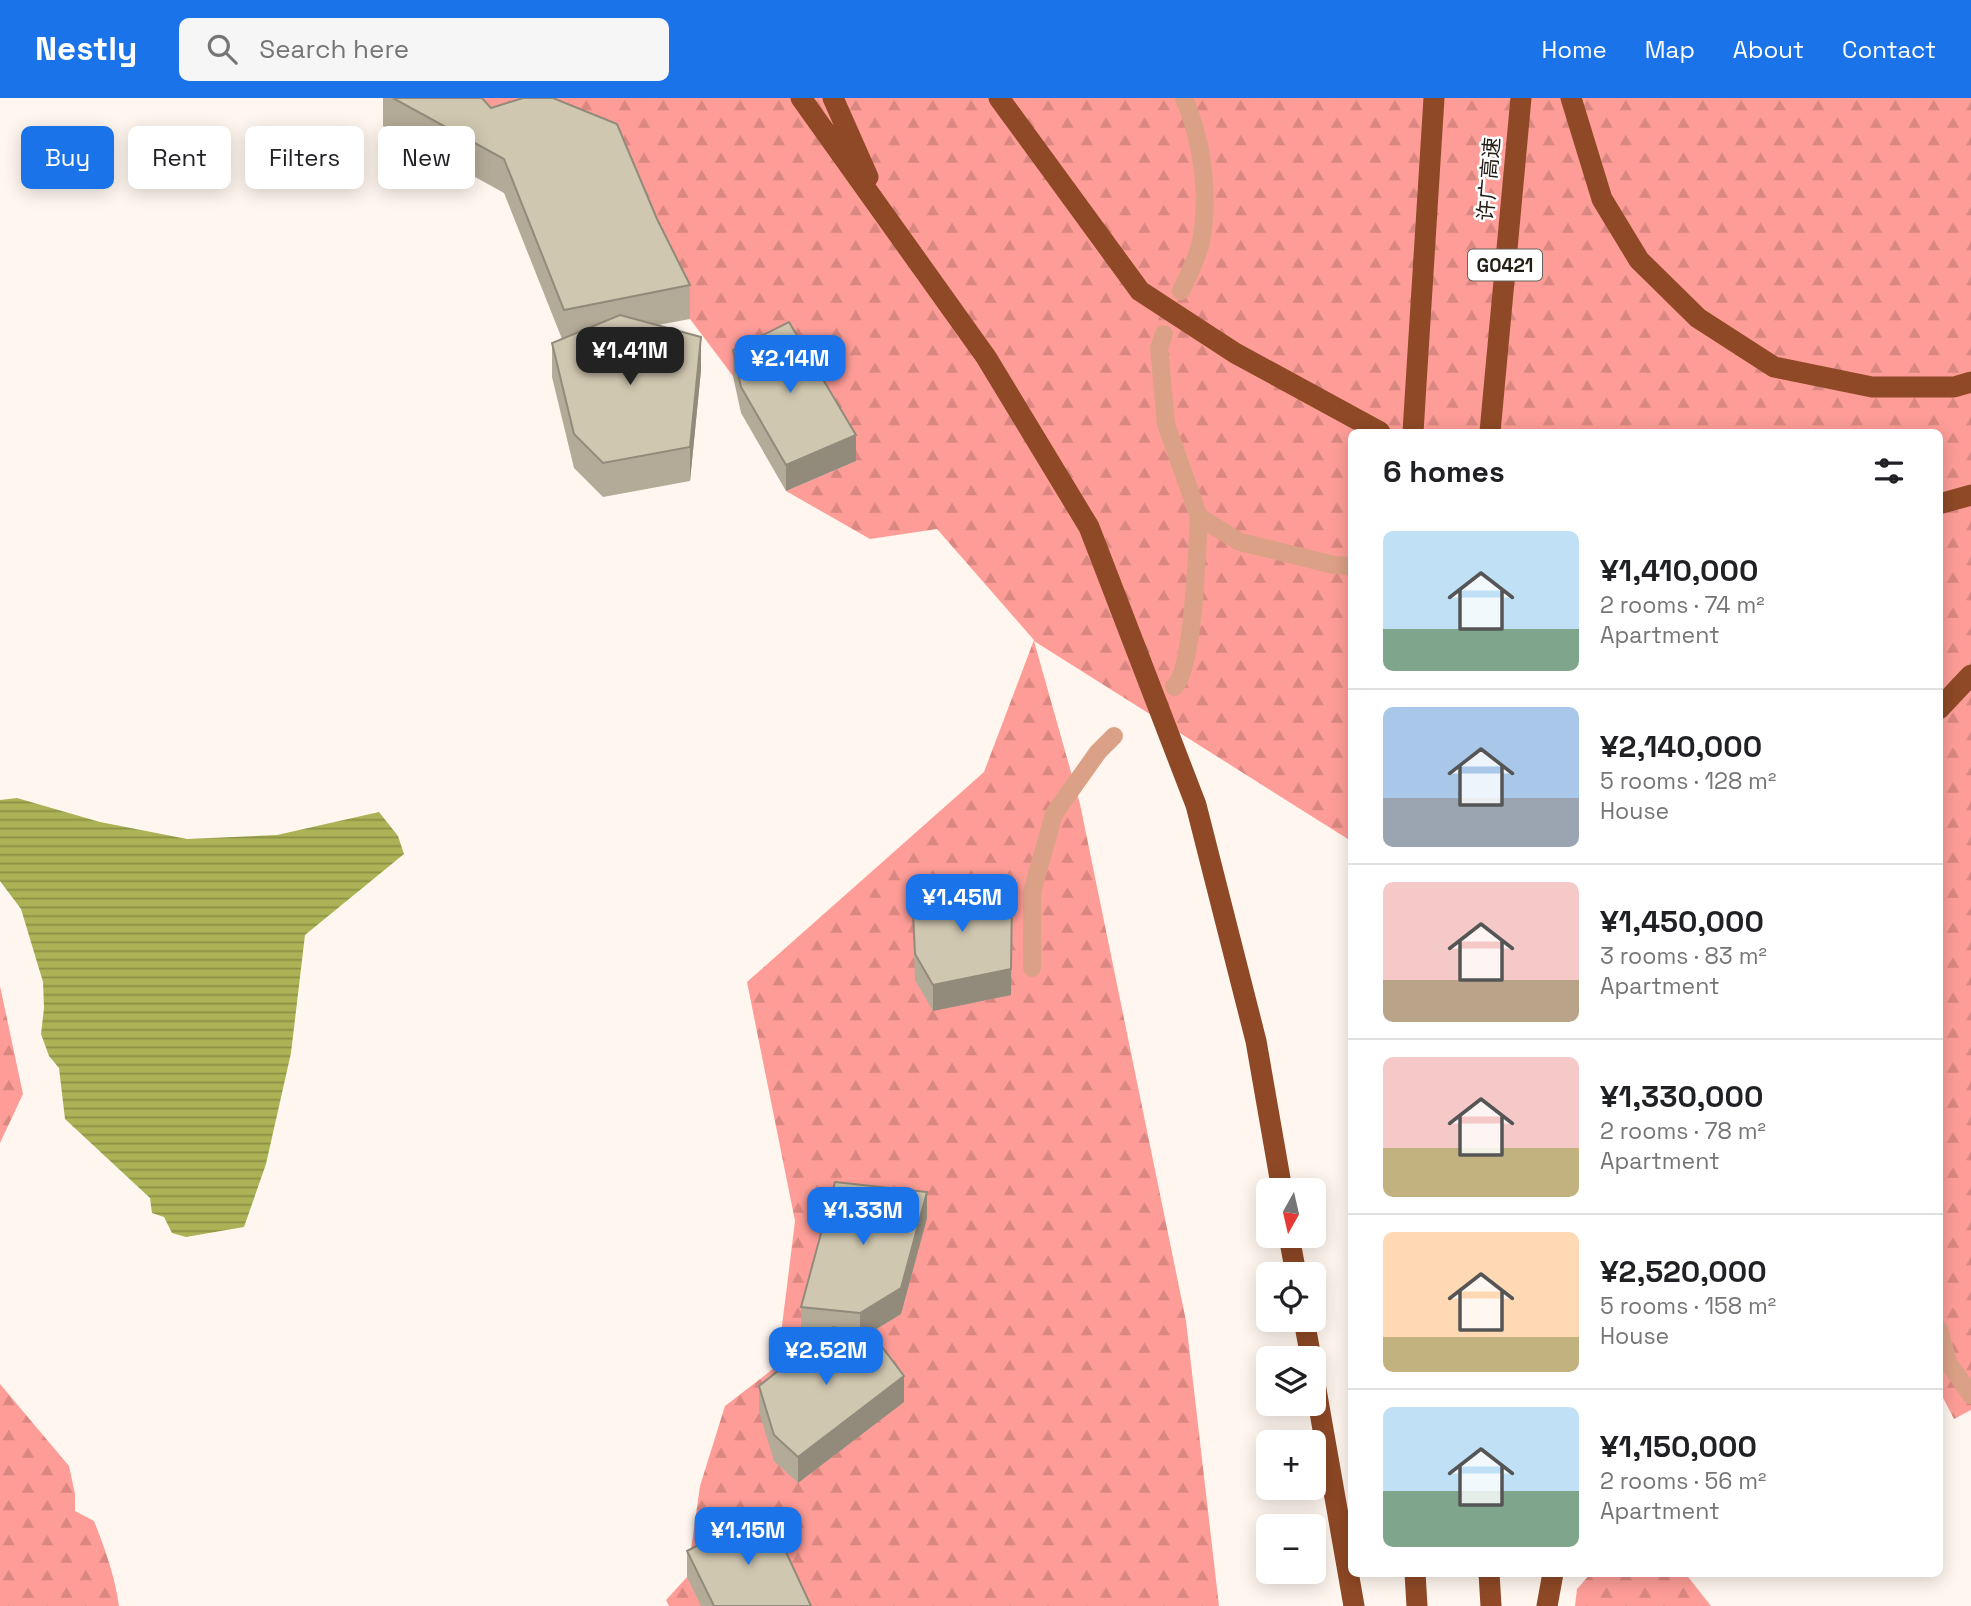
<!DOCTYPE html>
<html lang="en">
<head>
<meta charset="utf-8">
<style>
	:root { --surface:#fff; --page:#f6f6f6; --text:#202124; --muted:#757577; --line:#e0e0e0; --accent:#1a73e8 }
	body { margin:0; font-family:"Space Grotesk","Noto Sans SC",sans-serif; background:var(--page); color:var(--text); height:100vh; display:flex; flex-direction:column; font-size:26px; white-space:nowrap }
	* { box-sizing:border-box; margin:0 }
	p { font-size:23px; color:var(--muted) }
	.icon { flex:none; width:38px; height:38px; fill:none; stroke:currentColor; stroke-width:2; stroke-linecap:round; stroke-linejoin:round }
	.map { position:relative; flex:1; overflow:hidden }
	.side { position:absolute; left:1348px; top:331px; width:595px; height:1148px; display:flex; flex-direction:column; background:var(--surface); border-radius:10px; box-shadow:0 4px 18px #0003 }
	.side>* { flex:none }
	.hud { position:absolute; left:21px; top:28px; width:665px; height:63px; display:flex; gap:14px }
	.needle { width:46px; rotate:188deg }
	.controls { position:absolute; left:1256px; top:1080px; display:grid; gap:14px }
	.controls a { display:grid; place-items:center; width:70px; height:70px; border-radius:10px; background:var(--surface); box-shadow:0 4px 18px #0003; font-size:35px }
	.price { position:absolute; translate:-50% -60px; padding:0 16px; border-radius:14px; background:var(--accent); color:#fff; font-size:23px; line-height:46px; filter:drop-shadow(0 2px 4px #0008) }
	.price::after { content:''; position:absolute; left:50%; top:42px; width:21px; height:16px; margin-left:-10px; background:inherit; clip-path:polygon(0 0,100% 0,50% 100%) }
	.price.selected { background:#222; color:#fff }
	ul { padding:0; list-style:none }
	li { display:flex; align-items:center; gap:21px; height:175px; padding:0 35px }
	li+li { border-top:2px solid var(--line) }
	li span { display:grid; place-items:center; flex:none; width:196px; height:140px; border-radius:10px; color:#555 }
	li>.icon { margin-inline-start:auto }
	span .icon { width:84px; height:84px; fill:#fffc; stroke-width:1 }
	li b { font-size:30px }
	h2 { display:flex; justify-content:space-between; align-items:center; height:84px; padding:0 35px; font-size:30px }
	.pill { padding:0 24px; border-radius:10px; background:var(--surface); box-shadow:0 4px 18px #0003; font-size:24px; line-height:63px }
	.pill.selected { background:var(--accent); color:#fff }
	header { display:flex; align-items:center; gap:42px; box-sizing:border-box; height:98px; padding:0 35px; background:var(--accent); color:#fff }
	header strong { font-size:33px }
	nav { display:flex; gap:38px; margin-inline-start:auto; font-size:24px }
	.search { width:490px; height:63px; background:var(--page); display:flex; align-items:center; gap:18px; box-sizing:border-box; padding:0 24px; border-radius:10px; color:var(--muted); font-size:26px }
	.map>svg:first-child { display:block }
	.forest { fill:url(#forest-firs) }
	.water { fill:url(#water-rules) }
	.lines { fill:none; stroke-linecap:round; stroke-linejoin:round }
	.service { stroke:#dba186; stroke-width:18 }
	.motorway { stroke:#8f4926; stroke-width:21 }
	.wall { fill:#b3ab97 }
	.shaded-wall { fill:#928b7b }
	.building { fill:#d0c7b0; stroke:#928b7b; stroke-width:2 }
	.labels { text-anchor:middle; stroke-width:5; stroke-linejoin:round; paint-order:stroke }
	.shield { fill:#fff; stroke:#66615c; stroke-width:2 }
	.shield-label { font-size:19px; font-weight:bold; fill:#241d16 }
	.street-label { font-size:21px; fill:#241d16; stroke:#fff }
</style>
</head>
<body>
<header>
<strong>Nestly</strong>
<div class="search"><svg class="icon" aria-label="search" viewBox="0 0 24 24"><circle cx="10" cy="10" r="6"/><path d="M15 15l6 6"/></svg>Search here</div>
<nav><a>Home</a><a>Map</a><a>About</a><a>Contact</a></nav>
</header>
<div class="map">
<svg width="1971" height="1508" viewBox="0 0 1971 1508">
	<defs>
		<pattern id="forest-firs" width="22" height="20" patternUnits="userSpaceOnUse" patternTransform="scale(1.75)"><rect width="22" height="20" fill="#fe9d97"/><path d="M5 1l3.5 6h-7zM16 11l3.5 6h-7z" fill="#da8781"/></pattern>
		<pattern id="water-rules" width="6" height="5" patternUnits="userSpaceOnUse" patternTransform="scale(1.75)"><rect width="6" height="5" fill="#acb255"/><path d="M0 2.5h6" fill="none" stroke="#8c9045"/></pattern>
	</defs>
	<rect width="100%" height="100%" fill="#fff7ef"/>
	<path class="forest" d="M450 0H1971V1312L1954 1321 1939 1292V334H1351V743L1034 543 1080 706 1186 1223 1219 1508H669L666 1502 687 1479 700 1388 725 1308 777 1268 795 1123 747 884 984 674 1034 542 937 431 870 441 786 393 856 363 783 253 733 278 690 221Z
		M0 888 23 996 0 1045Z
		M0 1286 69 1368 75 1396V1413L94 1423C105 1451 115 1478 119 1508H0Z
		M1591 1475H1685L1711 1508H1575L1577 1491Z"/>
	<path class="water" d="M17 700 100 724 187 741 277 737 379 714 398 738 404 756 305 837 291 955 266 1066 244 1129 186 1139 172 1135 164 1119 152 1115 150 1100 65 1021 59 970 49 958 41 936 44 910 43 884 21 811 0 783V702Z"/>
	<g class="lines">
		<path class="service" d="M1181 193C1188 177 1198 160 1201 143 1210 97 1202 42 1184 0
			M1164 236 1159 250 1166 326 1199 419 1240 444 1334 467 1351 468
			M1174 589C1194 571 1197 450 1199 419
			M1032 870V794L1054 716 1098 654 1114 638
			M1939 1232 1948 1264 1971 1297"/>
		<path class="motorway" d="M801 0 986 259 1089 429 1196 707 1256 943 1282 1092
			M833 0 868 79
			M999 0 1140 193 1235 255 1380 334
			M1571 0 1602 101 1639 162 1698 220 1774 269 1872 289H1954L1971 284
			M1413 334 1434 0
			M1490 334 1521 0
			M1939 406 1971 397
			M1939 611 1971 577
			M1289 1138 1296 1176
			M1304 1222 1311 1260
			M1314 1280 1354 1508
			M1415 1475 1417 1508
			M1489 1475 1491 1508
			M1547 1508 1553 1475"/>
	</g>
	<path class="wall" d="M383 0H482L491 10 657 121 690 187V221L658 227 701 272 690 383 603 399 574 370 552 279V245L562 241 504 95 383 28Z
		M733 252 856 363 786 393 741 315 733 278Z
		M912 793 1011 897 933 913 915 882Z
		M927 1120 901 1216 868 1236 904 1304 798 1385 774 1363 759 1314V1288L822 1237 801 1235V1209Z
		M687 1453 811 1508H701L687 1479Z"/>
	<path class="shaded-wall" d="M701 239V272L690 383V349Z
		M856 337V363L786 393V367Z
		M1012 797 1011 897 933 913V887Z
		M927 1094V1120L901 1216 860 1241V1215Z
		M904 1278V1304L798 1385V1359Z"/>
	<path class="building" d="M393 0H482L491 10 523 0H553L617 26 657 121 690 187 564 212 504 61Z
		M620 217 701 239 690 349 603 365 574 336 552 245Z
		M789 224 856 337 786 367 741 289 733 252Z
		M912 793 1012 797 1011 871 933 887 915 856Z
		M835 1084 927 1094 901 1190 860 1215 801 1209Z
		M833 1229 873 1237 904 1278 798 1359 774 1337 759 1288Z
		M766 1411 811 1508H714L687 1453Z"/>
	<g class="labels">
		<rect class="shield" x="1468" y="151.5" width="74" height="31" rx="5"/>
		<g class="shield-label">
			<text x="1505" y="174">G0421</text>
		</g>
		<g class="street-label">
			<text transform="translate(1489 81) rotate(-85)" y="7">许广高速</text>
		</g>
	</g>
</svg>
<div class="controls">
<a><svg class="needle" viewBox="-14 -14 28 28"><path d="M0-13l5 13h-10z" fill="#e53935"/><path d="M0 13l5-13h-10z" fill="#757577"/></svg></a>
<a><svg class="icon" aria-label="locate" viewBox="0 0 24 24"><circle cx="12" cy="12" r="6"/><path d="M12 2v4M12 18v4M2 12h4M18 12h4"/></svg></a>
<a><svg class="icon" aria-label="layers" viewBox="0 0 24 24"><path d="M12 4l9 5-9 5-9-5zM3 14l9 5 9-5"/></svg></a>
<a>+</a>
<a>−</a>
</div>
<b class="price selected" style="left:630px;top:289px">¥1.41M</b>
<b class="price" style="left:790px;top:297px">¥2.14M</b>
<b class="price" style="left:962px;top:836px">¥1.45M</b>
<b class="price" style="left:863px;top:1149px">¥1.33M</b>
<b class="price" style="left:826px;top:1289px">¥2.52M</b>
<b class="price" style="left:748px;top:1469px">¥1.15M</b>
<div class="hud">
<a class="pill selected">Buy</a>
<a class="pill">Rent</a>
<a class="pill">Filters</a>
<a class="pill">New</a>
</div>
<section class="side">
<h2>6 homes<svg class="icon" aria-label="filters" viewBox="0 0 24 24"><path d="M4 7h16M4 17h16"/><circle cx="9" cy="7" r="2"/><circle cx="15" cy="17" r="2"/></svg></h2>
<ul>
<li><span style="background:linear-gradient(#bfe0f5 70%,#7fa58c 0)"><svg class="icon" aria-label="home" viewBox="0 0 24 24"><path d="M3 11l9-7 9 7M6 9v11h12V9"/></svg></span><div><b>¥1,410,000</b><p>2 rooms · 74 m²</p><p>Apartment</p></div></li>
<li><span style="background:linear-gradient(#a9c7e8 65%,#9aa5b1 0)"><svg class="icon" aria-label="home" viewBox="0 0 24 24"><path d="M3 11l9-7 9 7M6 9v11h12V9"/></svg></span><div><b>¥2,140,000</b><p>5 rooms · 128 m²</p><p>House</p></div></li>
<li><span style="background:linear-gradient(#f6c9c9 70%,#b9a48a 0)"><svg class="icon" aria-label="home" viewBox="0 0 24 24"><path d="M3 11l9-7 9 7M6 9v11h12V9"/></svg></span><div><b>¥1,450,000</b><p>3 rooms · 83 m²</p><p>Apartment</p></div></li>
<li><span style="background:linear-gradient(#f6c9c9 65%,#c2b280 0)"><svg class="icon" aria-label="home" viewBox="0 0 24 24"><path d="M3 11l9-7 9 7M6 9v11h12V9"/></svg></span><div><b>¥1,330,000</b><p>2 rooms · 78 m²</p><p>Apartment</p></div></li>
<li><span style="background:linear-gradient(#ffd9b3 75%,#c2b280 0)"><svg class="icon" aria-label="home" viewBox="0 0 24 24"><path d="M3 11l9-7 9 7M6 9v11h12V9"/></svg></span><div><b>¥2,520,000</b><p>5 rooms · 158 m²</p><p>House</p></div></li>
<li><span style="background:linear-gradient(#bfe0f5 60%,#7fa58c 0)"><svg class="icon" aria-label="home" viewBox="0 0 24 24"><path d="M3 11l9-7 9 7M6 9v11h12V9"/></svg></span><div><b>¥1,150,000</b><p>2 rooms · 56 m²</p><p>Apartment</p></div></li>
</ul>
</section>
</div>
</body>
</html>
